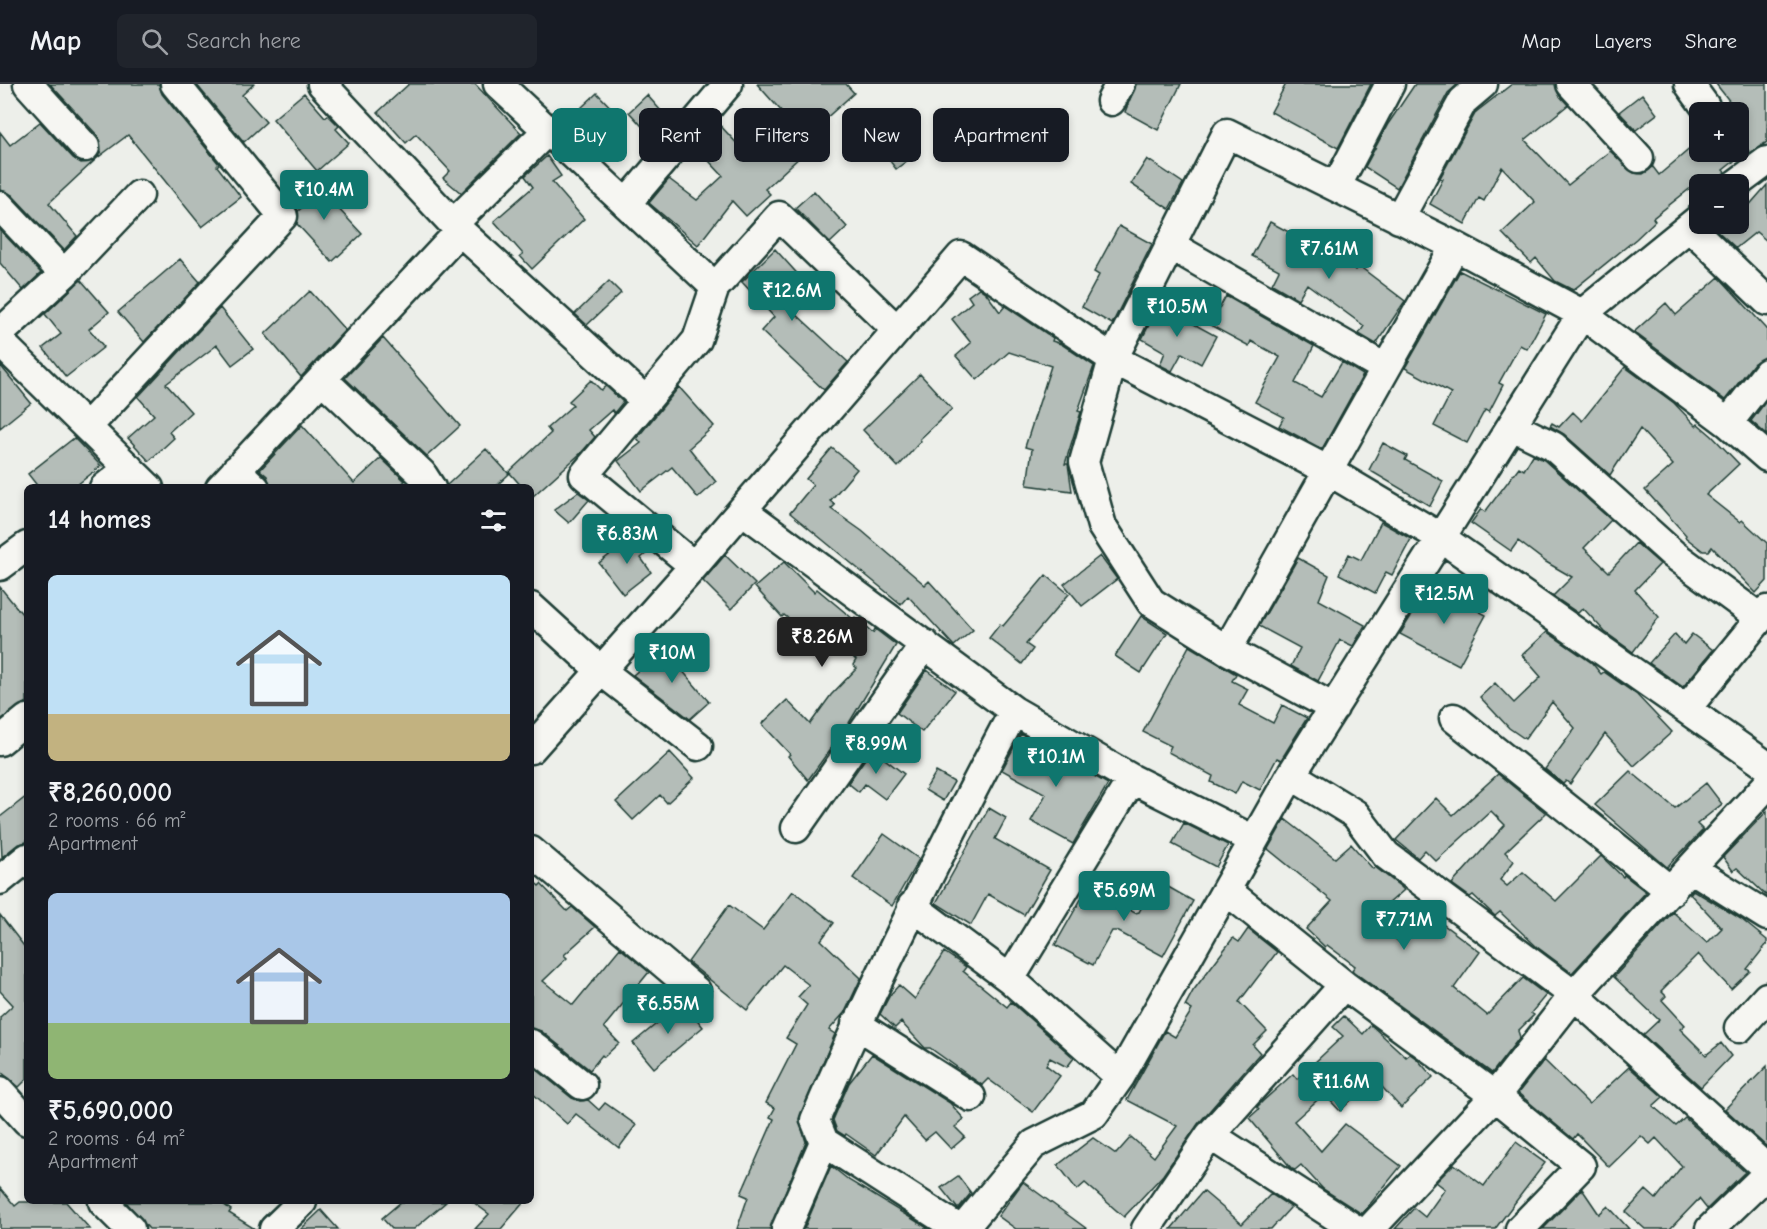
<!DOCTYPE html>
<html lang="en">
<head>
<meta charset="utf-8">
<style>
	:root { --surface:#171b24; --page:#20242c; --text:#f1f3f6; --muted:#9ea1a6; --line:#363941; --accent:#0f766e }
	body { margin:0; font-family:"Comic Neue",sans-serif; background:var(--page); color:var(--text); height:100vh; display:flex; flex-direction:column; font-size:22px; white-space:nowrap }
	* { box-sizing:border-box; margin:0 }
	p { font-size:20px; color:var(--muted) }
	.icon { flex:none; width:33px; height:33px; fill:none; stroke:currentColor; stroke-width:2; stroke-linecap:round; stroke-linejoin:round }
	.map { position:relative; flex:1; overflow:hidden }
	.drawer { position:absolute; left:24px; top:400px; width:510px; height:720px; display:flex; flex-direction:column; background:var(--surface); border-radius:9px; box-shadow:0 3px 9px #0003 }
	.drawer>* { flex:none }
	.top-card { position:absolute; left:552px; top:24px; width:570px; height:54px; display:flex; gap:12px }
	.controls { position:absolute; left:1689px; top:18px; display:grid; gap:12px }
	.controls a { display:grid; place-items:center; width:60px; height:60px; border-radius:9px; background:var(--surface); box-shadow:0 3px 9px #0003; font-size:30px }
	.price { position:absolute; translate:-50% -51px; padding:0 14px; border-radius:6px; background:var(--accent); color:#fff; font-size:20px; line-height:39px; filter:drop-shadow(0 2px 3px #0008) }
	.price::after { content:''; position:absolute; left:50%; top:36px; width:18px; height:14px; margin-left:-9px; background:inherit; clip-path:polygon(0 0,100% 0,50% 100%) }
	.price.on { background:#222; color:#fff }
	ul { padding:0; list-style:none }
	li { display:grid; align-content:center; gap:12px; height:318px; padding:0 24px }
	li span { display:grid; place-items:center; height:186px; border-radius:9px; color:#555 }
	li>.icon { margin-inline-start:auto }
	span .icon { width:108px; height:108px; fill:#fffc; stroke-width:1 }
	li b { font-size:26px }
	h2 { display:flex; justify-content:space-between; align-items:center; height:72px; padding:0 24px; font-size:26px }
	.chip { padding:0 21px; border-radius:9px; background:var(--surface); box-shadow:0 3px 9px #0003; font-size:21px; line-height:54px }
	.chip.on { background:var(--accent); color:#fff }
	header { display:flex; align-items:center; gap:36px; box-sizing:border-box; height:84px; padding:0 30px; background:var(--surface); border-bottom:2px solid var(--line) }
	header strong { font-size:28px }
	nav { display:flex; gap:33px; margin-inline-start:auto; font-size:21px }
	.search { width:420px; height:54px; background:var(--page); display:flex; align-items:center; gap:15px; box-sizing:border-box; padding:0 21px; border-radius:9px; color:var(--muted); font-size:22px }
	.map>svg:first-child { display:block }
	.building { fill:#b4bdb8; stroke:#1f3d34; stroke-width:1.5 }
	.lines { fill:none; stroke-linecap:round; stroke-linejoin:round }
	.minor-casing { stroke:#1f3d34; stroke-width:33 }
	.minor { stroke:#f6f6f2; stroke-width:28 }
</style>
</head>
<body>
<header>
<strong>Map</strong>
<div class="search"><svg class="icon" aria-label="search" viewBox="0 0 24 24"><circle cx="10" cy="10" r="6"/><path d="M15 15l6 6"/></svg>Search here</div>
<nav><a>Map</a><a>Layers</a><a>Share</a></nav>
</header>
<div class="map">
<svg width="1767" height="1145" viewBox="0 0 1767 1145">
	<rect width="100%" height="100%" fill="#edefea"/>
	<filter id="ink" filterUnits="userSpaceOnUse"><feTurbulence type="fractalNoise" baseFrequency=".0167" numOctaves="2"/><feDisplacementMap in="SourceGraphic" scale="12" xChannelSelector="R" yChannelSelector="G"/><feConvolveMatrix kernelMatrix="1 2 1 2 8 2 1 2 1" color-interpolation-filters="sRGB"/></filter>
	<g filter="url(#ink)">
		<path class="building" d="M50 0H159L162 10 219 80 217 82 241 113 202 143 128 51 96 75 101 67 98 52Z
			M196 0H254L242 11 266 38 244 58Z
			M409 0H475L521 49 461 109 443 94 450 87 416 50 406 59 378 28Z
			M757 0H846L854 9 822 38 827 42 815 59 765 105 770 110 746 132 732 117 698 161 649 119 669 95 697 116 723 92 696 63 717 38 742 65 783 29Z
			M1136 0H1181L1158 46 1125 28Z
			M1286 0H1371L1338 64 1271 28Z
			M1415 0H1458L1448 9 1397 104 1365 83 1388 40Z
			M1512 0H1555L1559 11 1568 21 1525 56 1568 101 1610 67 1634 89 1643 90 1653 83 1659 91 1699 57 1700 68H1738V28L1716 0H1767V58L1750 69 1748 66 1723 86 1725 88 1716 100 1697 99 1653 134 1655 137 1636 155 1573 206 1555 197 1536 174 1531 179 1502 149 1535 118 1502 83 1484 117 1479 114 1465 140 1430 120 1443 95 1440 94 1476 28Z
			M304 9 325 33 328 31 339 42 336 45 349 59 317 87 273 35Z
			M597 9 619 32 589 61 567 37Z
			M1642 10 1657 30 1636 46 1619 28Z
			M647 11 669 36 651 52 629 28Z
			M890 35 916 70 896 85 870 51Z
			M40 38 73 74 81 79 95 76 49 119 77 152 64 166 12 111 0 106V48L10 61Z
			M547 72 561 92 552 98 584 135 532 185 520 172 523 170 494 137 533 103 525 92Z
			M1147 75 1183 99 1169 125 1131 100Z
			M308 92 362 150 332 178 297 140 298 127 303 123 291 111Z
			M1767 101V157L1756 148 1736 164 1713 143 1715 140H1738V134Z
			M814 107 847 143 830 159 795 124Z
			M1270 138 1298 153 1299 151 1356 186 1359 182 1405 217 1376 260 1359 250 1364 242 1307 200 1298 215 1272 200 1279 186 1252 172Z
			M1119 142 1152 160 1112 240 1082 223 1099 191 1094 188Z
			M0 146 41 189 23 206 0 179Z
			M775 165 803 196 781 216 848 278 824 306 761 247 774 233 742 198Z
			M180 175 200 198 144 258 118 228Z
			M1460 187 1546 230 1527 265 1520 261 1499 299 1503 301 1489 328 1485 326 1467 359 1434 342 1451 309 1405 284Z
			M1719 193 1767 245V273L1754 279 1725 316 1634 248 1666 219 1676 231Z
			M81 196 109 228 89 245 104 263 66 293 43 264 61 250 45 230Z
			M609 197 621 209 587 241 575 230Z
			M979 204 986 209 1000 228 1005 222 1053 254 1052 257 1061 260 1094 282 1078 327 1081 328 1065 380H1068L1072 407 1027 401 1032 365 1025 363 1051 282 1009 268 977 296 956 272 971 259 952 235 972 218 968 212Z
			M310 207 345 246 301 293 265 250Z
			M1226 212 1314 262 1295 299 1321 313 1342 278 1363 291 1322 365 1279 342 1284 333 1255 318 1280 273 1251 257 1249 262 1210 241Z
			M1159 221 1216 252 1201 280 1182 269 1172 287 1160 281 1165 268 1142 255Z
			M220 224 253 265 232 281 217 261 166 300 191 328 169 348 174 354 149 377 128 354 154 331 138 313Z
			M383 254 460 342 427 372 345 294Z
			M0 281 31 319 0 344Z
			M1625 283 1674 319 1696 342 1698 340 1712 352 1739 380 1706 411 1740 438 1742 436 1767 459V497L1756 509 1712 463 1709 467H1703L1685 453 1686 451 1645 406 1673 381 1640 345 1610 391 1564 350 1550 342 1552 339 1559 343 1573 328 1582 337Z
			M920 290 952 325 920 355 921 357 898 383 863 346Z
			M591 296 601 306 606 302 623 318 614 329 612 326 589 346 595 353 581 369 532 413 531 404H523L509 388 551 349 547 344 573 321 569 317Z
			M679 303 714 342 689 364 716 398 698 414 672 383 641 407 618 377 641 359 637 354Z
			M1767 316V351L1751 337Z
			M302 341 354 399 381 374 405 397 397 404H271L267 392 260 386Z
			M74 354 101 382 73 404H39L28 390Z
			M1383 359 1407 372 1405 376 1443 397 1430 422 1369 386Z
			M832 364 857 385 830 417 835 421 831 425 862 447 925 501 929 497 973 546 954 562 908 512 901 520 790 429 813 401 806 395Z
			M486 365 509 390 494 404H447V401Z
			M1533 371 1544 376 1611 436 1584 464 1609 488 1636 459 1660 480 1635 506 1659 533 1633 568 1605 548 1583 524 1578 529 1553 512 1572 493 1546 478 1518 457 1511 467 1471 439 1481 425 1485 428 1519 383 1524 386Z
			M578 408 589 416 569 439 554 426Z
			M1381 438 1411 455 1392 491 1386 488 1375 509 1339 490 1349 470 1361 476Z
			M633 453 648 468 641 474 651 488 623 510 599 479Z
			M725 471 755 500 731 525 703 497Z
			M1100 472 1117 495 1082 522 1064 500Z
			M1298 474 1329 491 1319 516 1365 541 1353 562 1340 556 1318 597 1291 582 1300 564 1259 542Z
			M784 478 814 508 817 505 853 535 855 533 873 549 875 545 896 561 849 639 808 696 788 672 790 670 762 640 787 616 810 640 831 611 857 584 853 581 856 576 814 540 807 550 784 531 782 533 755 503Z
			M1046 491 1069 510 1026 560 1033 565 1022 580 989 554 1000 540 1003 542Z
			M1430 501 1486 531 1459 581 1400 550Z
			M0 503 27 536V618L0 636Z
			M1141 532 1167 549 1141 589 1115 572Z
			M1547 548 1592 579 1601 590 1604 588 1637 611 1672 648 1634 682 1605 650 1570 700 1566 697 1563 700 1545 685 1575 644 1552 618 1525 655 1509 644 1480 613 1495 599 1514 619 1541 593 1522 571Z
			M1675 550 1684 560 1692 550 1713 566 1683 603 1649 579Z
			M1189 562 1236 590 1232 597 1248 605 1239 621 1273 639 1282 621 1307 634 1281 676 1277 674 1260 706 1242 697 1235 710 1211 698 1213 692 1168 668 1171 662 1143 648Z
			M664 565 709 618 690 635 633 591Z
			M927 586 955 607 922 648 897 629Z
			M1021 650 1108 700 1073 760 1031 737 1046 710 1002 686Z
			M872 665 904 690 885 715 865 700 859 708 848 699Z
			M670 668 694 694 667 719 660 711 633 736 616 718Z
			M1630 687 1675 724 1706 699 1722 720 1697 740 1703 746 1667 783 1595 721Z
			M936 688 954 698 943 717 925 706Z
			M1498 690 1546 729 1505 768 1514 777 1500 796 1507 802 1523 788 1556 817 1601 772 1623 793 1624 791 1646 808 1572 889 1537 863 1500 828 1495 832 1473 811 1470 813 1452 800 1505 741 1491 727 1436 777 1425 766 1418 774 1396 756 1436 714 1453 731Z
			M27 712V758L17 761 2 773 0 733Z
			M989 724 1006 734 995 755 1050 786 1024 831 988 810 971 841 936 819Z
			M1767 727V812L1737 784 1733 787 1723 773Z
			M1285 735 1335 774 1351 760 1373 785 1375 783 1401 803 1404 806 1371 835 1399 858 1426 828 1440 841 1441 839 1480 868 1454 904 1487 931 1523 894 1546 911 1531 929 1534 931 1518 947 1520 953 1492 989 1354 888 1352 886 1355 882 1327 861 1325 863 1306 845 1332 817 1268 765Z
			M1184 739 1228 761 1216 783 1172 760Z
			M884 750 919 775 892 822 853 794Z
			M531 795 539 802 541 800 567 827 572 823 595 843 564 871 567 874 543 897 573 921 620 864 649 888 604 943 619 959 604 973 602 971 590 986 541 947 531 944Z
			M1156 796 1193 817 1163 872 1117 847H1112L1093 881 1055 861 1088 803 1135 829 1139 828Z
			M1693 806 1741 835 1767 856V860L1747 885 1750 887 1731 905 1698 870 1661 907 1666 912 1662 916 1685 941 1680 945 1706 971 1721 959 1731 972 1701 1003 1643 951 1659 936 1614 893 1673 828 1707 859 1722 844 1690 810Z
			M793 807 834 839 821 856 861 894 845 928 829 946 835 950 799 1035 806 1058 770 1145H737L748 1113 741 1110 774 1035 770 1033 775 1024 766 1019 796 960 786 954 807 921 798 913 809 901 783 881 747 926 688 878 729 821 763 846Z
			M0 831 27 866V995L19 1003 0 987V933L13 921 0 907Z
			M1248 845 1277 868 1239 918 1267 947 1253 961 1260 969 1198 1040 1163 1091 1124 1133 1085 1099 1077 1106 1058 1081 1093 1054 1116 1070 1131 1053 1154 1073 1177 1042 1127 1016 1165 947 1175 953 1192 926 1185 922 1193 907 1233 854 1239 858Z
			M944 868 966 883 963 887 1007 923 1011 918 1074 974 1067 983 1050 974 1046 981 1060 992 1033 1028 988 995 982 1001 930 964H925L901 938 895 944 880 930 890 911 899 901 915 915Z
			M683 918 703 943 654 984 633 959Z
			M1344 932 1363 950 1371 941 1406 973 1410 970 1417 975 1433 993 1401 1024 1374 994 1340 1027 1324 1010 1294 1037 1321 1067 1345 1040 1401 1082 1362 1130 1323 1105 1301 1081 1295 1086 1292 1085 1249 1034 1259 1025 1257 1023 1263 1017 1293 990 1297 995 1343 952 1333 943Z
			M872 970 950 1019 964 1035 955 1043 965 1053 951 1065 935 1048 925 1056 904 1033 876 1071 846 1050 845 1052 837 1047 833 1036 849 999Z
			M1544 976 1589 1020 1629 983 1663 1013 1653 1022 1676 1042 1685 1034 1745 1088 1707 1125 1699 1115 1670 1145H1645L1626 1128 1646 1106 1656 1115 1682 1082 1656 1054 1650 1060 1641 1052 1609 1083 1577 1050 1573 1055 1518 1009Z
			M531 981 572 1014 580 1017 588 1016 599 1026 605 1019 636 1041 619 1064 576 1030 567 1040 531 1008Z
			M1767 982V1063L1725 1025Z
			M1516 1058 1545 1079 1495 1145H1395L1414 1124 1425 1133 1445 1105 1436 1098 1454 1080 1484 1102Z
			M831 1082 850 1097 929 1145H804Z
			M958 1092 971 1109 958 1125 941 1104Z
			M1023 1098 1068 1131 1087 1145H1016L998 1132Z
			M0 1104 15 1122 20 1118H66L90 1145H0Z
			M1582 1105 1599 1130 1608 1122 1629 1145H1543Z
			M1203 1107 1242 1140 1271 1110 1291 1123 1271 1145H1171Z
			M126 1118H220L231 1126 229 1129 255 1145H149Z
			M401 1118H446L414 1145H392L382 1134Z
			M473 1118H524L501 1145H475L489 1130Z
			M321 1126 338 1145H301Z"/>
		<g class="lines">
			<g class="minor-casing">
				<path id="minor" d="M28 0 85 63
					M322 0 460 147 646 317
					M498 0 715 203 697 256 584 391 694 482 742 426 1014 627
					M1571 0 1639 74
					M1689 0 1705 22
					M1111 17 1120 0
					M1736 100 1767 77
					M1336 103 1390 0
					M626 120 728 0
					M0 122 64 190 0 249
					M1399 135 1463 17 1483 0
					M453 140 548 46
					M1690 143 1767 217
					M1170 161 1385 284
					M64 190 139 111
					M715 203 779 132 897 246
					M0 258 149 404
					M322 295 422 390 431 404
					M1728 339 1767 289
					M88 342 283 132 175 0
					M1512 342 1553 362 1673 470 1760 534
					M1767 373 1728 339 1582 230 1455 162 1227 49 1113 275 1327 386 1440 453 1686 625 1767 526
					M236 386 255 404
					M104 404 129 384
					M220 404 460 147
					M742 426 961 172 1113 275 1084 378 1102 442 1151 518 1227 566 1334 624
					M0 482 27 462
					M531 523 600 586 698 662
					M1227 566 1455 162
					M1686 625 1767 682
					M1454 634 1671 807
					M0 657 27 635
					M531 665 694 482
					M1291 691 1355 730 1386 771 1574 911 1767 1085
					M796 744 925 560
					M531 767 696 907
					M1692 785 1767 832
					M0 796 27 774
					M1226 806 1344 901
					M912 822 1010 895 1120 993
					M1010 895 1132 695
					M856 940 971 1013
					M1739 944 1767 913
					M531 960 582 1001
					M0 1007 27 1037
					M1210 1051 1344 901 1495 1012 1581 1082 1520 1145
					M824 1058 959 1145
					M103 1118 130 1145
					M274 1145 302 1118
					M786 1145 824 1058 815 1036C875 896 943 762 1014 627L1132 695 1254 756
					M963 1145 1034 1060 1094 1030 1120 993 1291 691 1582 230 1700 134
					M1146 1145 1210 1051 1355 1145
					M1370 1145 1495 1012 1574 911 1767 701
					M1710 1145 1767 1090"/>
			</g>
			<use href="#minor" class="minor"/>
		</g>
	</g>
</svg>
<div class="controls">
<a>+</a>
<a>−</a>
</div>
<b class="price" style="left:324px;top:137px">₹10.4M</b>
<b class="price" style="left:1329px;top:196px">₹7.61M</b>
<b class="price" style="left:792px;top:238px">₹12.6M</b>
<b class="price" style="left:1177px;top:254px">₹10.5M</b>
<b class="price" style="left:627px;top:481px">₹6.83M</b>
<b class="price" style="left:1444px;top:541px">₹12.5M</b>
<b class="price on" style="left:822px;top:584px">₹8.26M</b>
<b class="price" style="left:672px;top:600px">₹10M</b>
<b class="price" style="left:876px;top:691px">₹8.99M</b>
<b class="price" style="left:1056px;top:704px">₹10.1M</b>
<b class="price" style="left:1124px;top:838px">₹5.69M</b>
<b class="price" style="left:1404px;top:867px">₹7.71M</b>
<b class="price" style="left:668px;top:951px">₹6.55M</b>
<b class="price" style="left:1341px;top:1029px">₹11.6M</b>
<div class="top-card">
<a class="chip on">Buy</a>
<a class="chip">Rent</a>
<a class="chip">Filters</a>
<a class="chip">New</a>
<a class="chip">Apartment</a>
</div>
<section class="drawer">
<h2>14 homes<svg class="icon" aria-label="filters" viewBox="0 0 24 24"><path d="M4 7h16M4 17h16"/><circle cx="9" cy="7" r="2"/><circle cx="15" cy="17" r="2"/></svg></h2>
<ul>
<li><span style="background:linear-gradient(#bfe0f5 75%,#c2b280 0)"><svg class="icon" aria-label="home" viewBox="0 0 24 24"><path d="M3 11l9-7 9 7M6 9v11h12V9"/></svg></span><div><b>₹8,260,000</b><p>2 rooms · 66 m²</p><p>Apartment</p></div></li>
<li><span style="background:linear-gradient(#a9c7e8 70%,#8fb573 0)"><svg class="icon" aria-label="home" viewBox="0 0 24 24"><path d="M3 11l9-7 9 7M6 9v11h12V9"/></svg></span><div><b>₹5,690,000</b><p>2 rooms · 64 m²</p><p>Apartment</p></div></li>
</ul>
</section>
</div>
</body>
</html>
